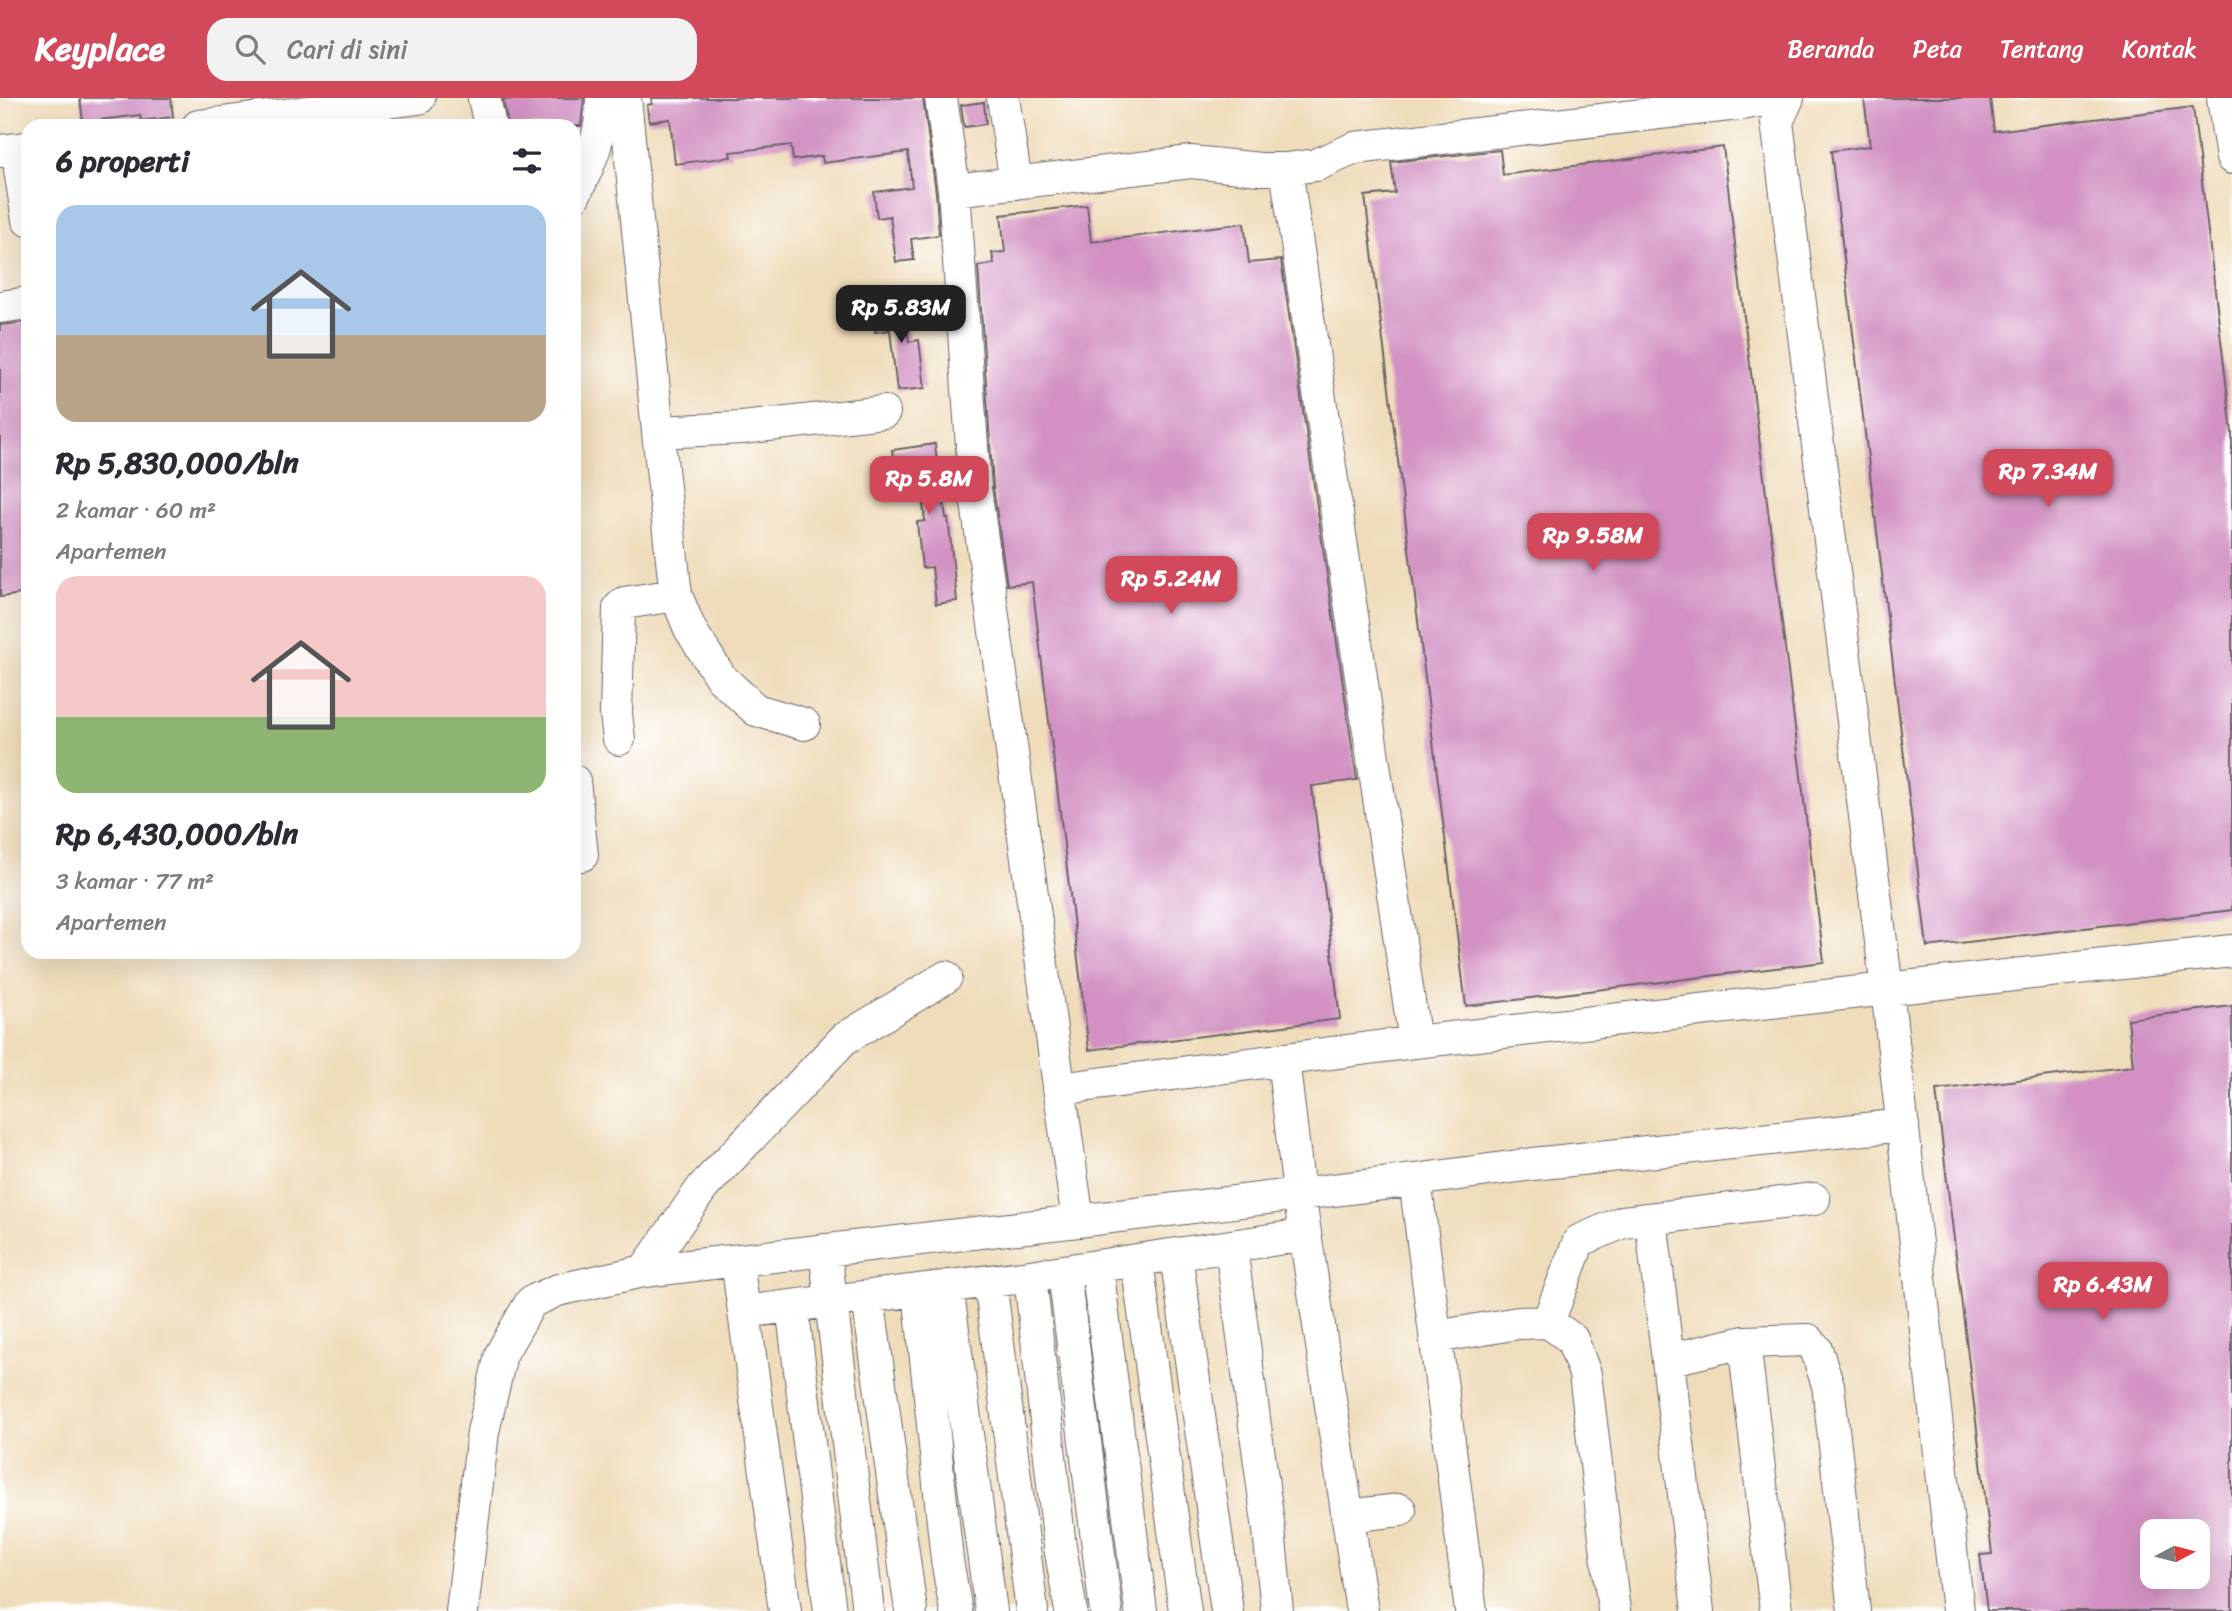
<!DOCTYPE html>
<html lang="id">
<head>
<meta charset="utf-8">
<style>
	:root { --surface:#fff; --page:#f2f2f3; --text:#2b2b33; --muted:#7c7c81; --accent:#d1495b }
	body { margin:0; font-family:Sriracha,sans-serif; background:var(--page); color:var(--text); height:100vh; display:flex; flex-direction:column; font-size:26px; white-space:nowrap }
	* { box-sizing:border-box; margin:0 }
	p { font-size:23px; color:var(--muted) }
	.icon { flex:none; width:38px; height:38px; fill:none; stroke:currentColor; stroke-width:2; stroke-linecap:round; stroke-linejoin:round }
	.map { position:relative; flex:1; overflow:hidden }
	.side { position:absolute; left:21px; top:21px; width:560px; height:840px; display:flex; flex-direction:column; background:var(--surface); border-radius:21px; box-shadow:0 7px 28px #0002 }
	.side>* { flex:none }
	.needle { width:46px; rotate:83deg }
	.controls { position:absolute; left:2140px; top:1421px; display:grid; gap:14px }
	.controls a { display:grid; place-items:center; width:70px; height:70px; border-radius:14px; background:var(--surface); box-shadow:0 7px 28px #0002; font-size:35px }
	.price { position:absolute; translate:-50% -60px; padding:0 16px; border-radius:14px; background:var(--accent); color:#fff; font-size:23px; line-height:46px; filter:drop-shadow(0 2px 4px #0008) }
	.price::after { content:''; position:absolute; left:50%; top:42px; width:21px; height:16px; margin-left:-10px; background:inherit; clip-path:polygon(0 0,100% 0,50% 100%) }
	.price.active { background:#222; color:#fff }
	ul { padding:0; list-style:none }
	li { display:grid; align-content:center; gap:14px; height:371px; padding:0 35px }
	li span { display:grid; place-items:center; height:217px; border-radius:21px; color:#555 }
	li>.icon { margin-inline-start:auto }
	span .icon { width:126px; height:126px; fill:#fffc; stroke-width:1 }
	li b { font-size:30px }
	h2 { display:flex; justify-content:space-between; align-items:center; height:84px; padding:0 35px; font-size:30px }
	header { display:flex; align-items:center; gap:42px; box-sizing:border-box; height:98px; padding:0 35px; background:var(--accent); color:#fff }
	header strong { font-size:33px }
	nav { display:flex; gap:38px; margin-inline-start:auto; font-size:24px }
	.search { width:490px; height:63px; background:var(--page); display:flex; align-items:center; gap:18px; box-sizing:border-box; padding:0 24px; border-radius:21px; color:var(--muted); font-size:26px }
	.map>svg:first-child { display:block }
	.building { fill:#d291c2; fill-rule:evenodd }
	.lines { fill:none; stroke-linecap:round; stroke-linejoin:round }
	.minor-casing { stroke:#6a6367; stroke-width:34 }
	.minor { stroke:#fff; stroke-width:32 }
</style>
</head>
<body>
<header>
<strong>Keyplace</strong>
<div class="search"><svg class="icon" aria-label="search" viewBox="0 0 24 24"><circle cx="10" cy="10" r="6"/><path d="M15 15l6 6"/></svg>Cari di sini</div>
<nav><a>Beranda</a><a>Peta</a><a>Tentang</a><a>Kontak</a></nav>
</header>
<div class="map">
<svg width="2232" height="1513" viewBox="0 0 2232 1513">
	<rect width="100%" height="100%" fill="#fff"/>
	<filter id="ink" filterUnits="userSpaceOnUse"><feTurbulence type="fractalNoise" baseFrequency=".0143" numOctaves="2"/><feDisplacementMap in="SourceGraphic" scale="14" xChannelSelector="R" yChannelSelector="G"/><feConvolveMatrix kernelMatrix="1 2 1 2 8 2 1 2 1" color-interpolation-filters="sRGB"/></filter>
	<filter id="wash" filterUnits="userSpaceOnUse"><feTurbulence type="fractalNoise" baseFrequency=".00686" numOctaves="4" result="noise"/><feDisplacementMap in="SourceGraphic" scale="28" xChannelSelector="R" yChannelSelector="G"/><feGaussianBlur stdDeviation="1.57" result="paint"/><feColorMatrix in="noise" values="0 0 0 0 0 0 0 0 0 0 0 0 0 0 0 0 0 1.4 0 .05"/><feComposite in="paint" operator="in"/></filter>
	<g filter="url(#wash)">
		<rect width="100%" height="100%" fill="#efdcba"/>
		<g id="blocks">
			<path class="building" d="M80 0H171L173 19 141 23 140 17 83 24Z
				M522 0H584L581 28H508L503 2Z
				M651 0H923L936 94 939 137 911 141 914 162 896 164 890 118 877 120 874 94 912 89 908 54 823 65 822 58 793 62 791 47 730 54 731 59 675 66 670 21 649 24 647 7 652 6Z
				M1864 0H1990L1994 33 2193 9 2232 334V812L1927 849 1831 53 1870 48Z
				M984 4 986 26 964 29 961 7Z
				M1723 49 1824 864 1466 908 1365 98 1395 95 1391 64 1500 52 1503 77Z
				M1087 107 1091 144 1244 125 1249 165 1281 162 1357 682 1312 688 1340 921 1089 952 1032 484 1007 487 993 389 978 168 994 166 992 155 1005 154 1001 117Z
				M904 203 909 244 919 242 925 290 897 293 890 232 875 234 872 207Z
				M28 224V495L0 499V227Z
				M935 346 940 390H942L946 420H948L957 503 936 506 932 469 922 470 917 424 925 423 921 389 897 391 892 352Z
				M2232 908V1513H1987L1980 1457 1992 1456 1936 992 2133 968 2128 921ZM2152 1433H2198V1479H2152Z"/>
		</g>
	</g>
	<g filter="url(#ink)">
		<use href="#blocks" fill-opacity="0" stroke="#6a6367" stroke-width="2"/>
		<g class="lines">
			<g class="minor-casing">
				<path id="minor" d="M484 0 490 28
					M625 0 658 334 742 330 884 314
					M941 0 954 92 975 391 1078 1123 1415 1082
					M1003 0 1016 85
					M1788 0 1777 24 1887 891 2232 853
					M2223 0 2232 60
					M198 28 419 0
					M0 53 28 50
					M1286 71 1415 944 1887 891 1958 1513
					M20 72 28 122
					M954 92 1191 64 1260 71H1286L1316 67 1355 50 1747 5 1775 0
					M574 98C591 64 602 38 602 0
					M0 209 28 205
					M658 334 676 497 690 531 721 580 756 612 804 626
					M619 641 616 616 619 510 624 505 676 497
					M574 683 582 757
					M946 879 844 941 703 1089 644 1173 1078 1123
					M1283 961 1299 1095 1362 1513
					M1059 991 1415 944
					M1651 1121 1698 1513
					M1231 1149 1269 1432 1277 1513
					M825 1152 868 1513
					M1176 1157 1227 1513
					M737 1163 785 1513
					M1137 1163 1185 1513
					M1097 1169 1141 1513
					M1064 1174 1106 1513
					M1030 1178 1060 1449 1071 1513
					M990 1183 1032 1513
					M947 1188 991 1513
					M919 1193 947 1462 956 1513
					M868 1199 911 1513
					M792 1208 830 1513
					M744 1214 1030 1178 1305 1137
					M1548 1224 1579 1143 1623 1124 1814 1101
					M1436 1239 1518 1225 1548 1224 1572 1241 1585 1276 1614 1513
					M1744 1244 1808 1242 1816 1251 1828 1287 1854 1513
					M1668 1262 1744 1244 1776 1513
					M1347 1418 1400 1412
					M462 1513 483 1334 501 1256 531 1204 558 1192 644 1173
					M1471 1513 1415 1082 1533 1066 1903 1027"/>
			</g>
			<use href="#minor" class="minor"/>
		</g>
	</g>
</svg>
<div class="controls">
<a><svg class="needle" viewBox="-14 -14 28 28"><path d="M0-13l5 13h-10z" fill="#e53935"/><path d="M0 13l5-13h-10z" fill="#7c7c81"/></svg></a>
</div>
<b class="price active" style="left:901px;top:247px">Rp 5.83M</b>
<b class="price" style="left:2048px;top:411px">Rp 7.34M</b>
<b class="price" style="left:929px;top:418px">Rp 5.8M</b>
<b class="price" style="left:1593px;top:475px">Rp 9.58M</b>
<b class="price" style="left:1171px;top:518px">Rp 5.24M</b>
<b class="price" style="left:2103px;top:1224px">Rp 6.43M</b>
<section class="side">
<h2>6 properti<svg class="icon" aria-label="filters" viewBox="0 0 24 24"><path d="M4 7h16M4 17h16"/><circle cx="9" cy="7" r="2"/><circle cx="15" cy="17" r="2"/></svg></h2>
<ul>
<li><span style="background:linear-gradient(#a9c7e8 60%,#b9a48a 0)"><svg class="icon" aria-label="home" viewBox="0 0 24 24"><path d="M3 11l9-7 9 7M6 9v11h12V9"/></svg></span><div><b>Rp 5,830,000/bln</b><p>2 kamar · 60 m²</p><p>Apartemen</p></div></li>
<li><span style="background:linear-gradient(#f6c9c9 65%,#8fb573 0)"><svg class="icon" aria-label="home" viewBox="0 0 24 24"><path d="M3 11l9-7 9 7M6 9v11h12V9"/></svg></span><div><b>Rp 6,430,000/bln</b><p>3 kamar · 77 m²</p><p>Apartemen</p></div></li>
</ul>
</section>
</div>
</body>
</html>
